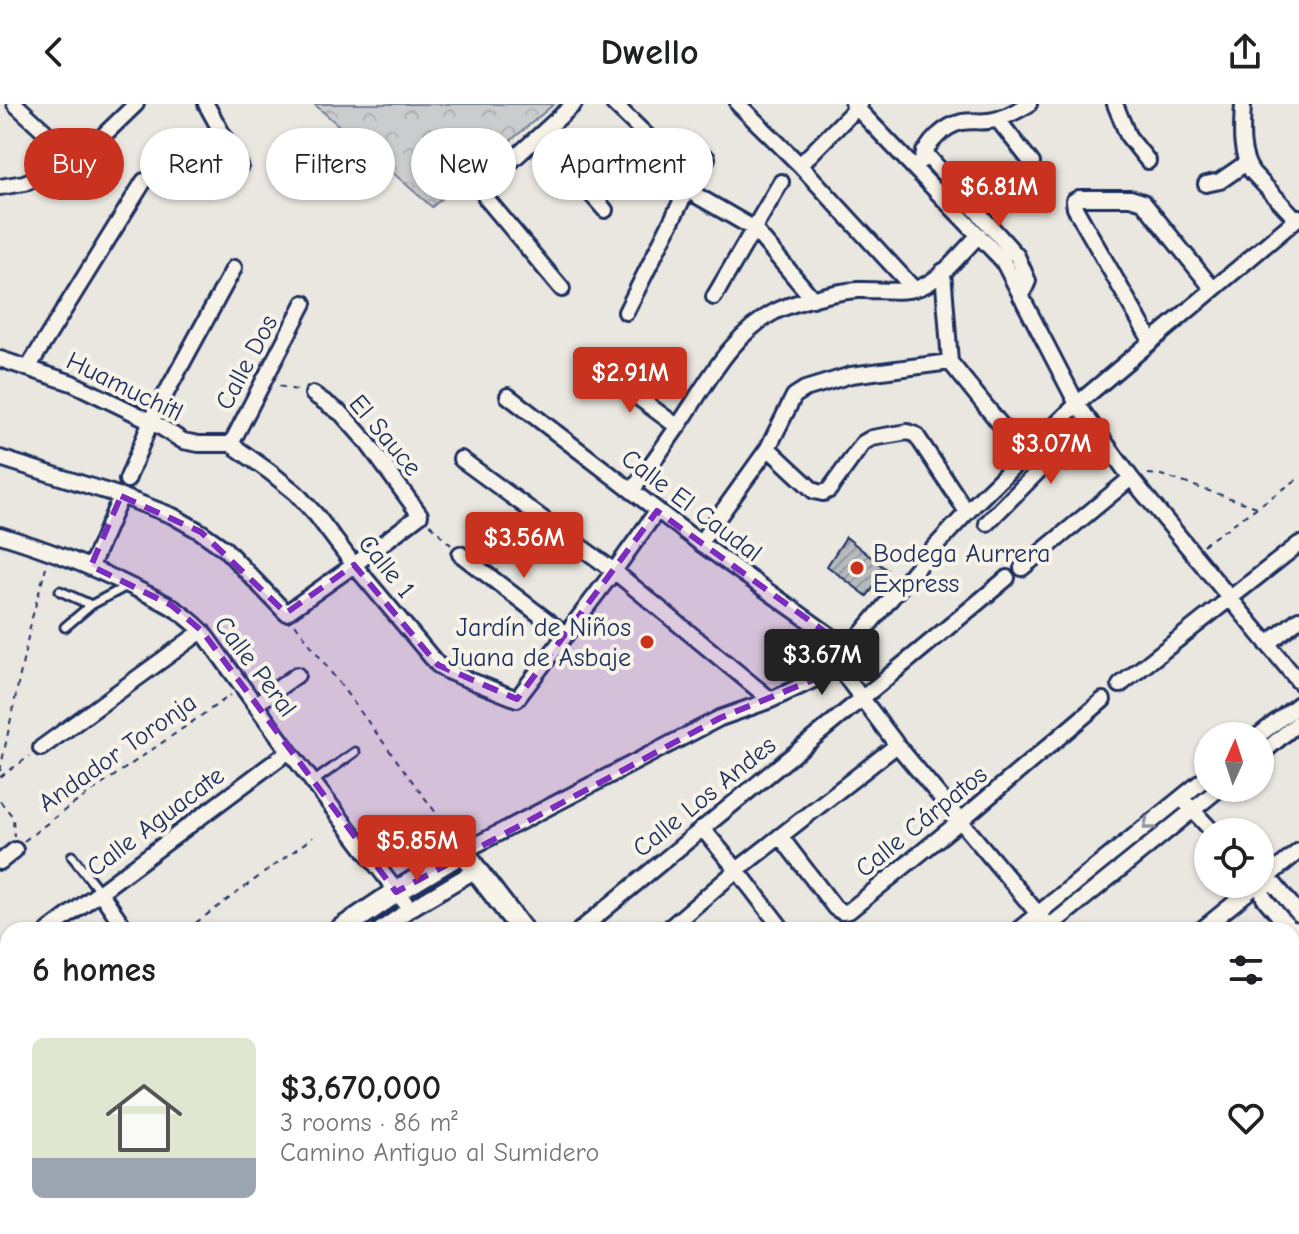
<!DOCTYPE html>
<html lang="en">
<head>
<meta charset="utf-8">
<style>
	:root { --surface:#fff; --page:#f2f2f2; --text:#202124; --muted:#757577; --accent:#c8321e }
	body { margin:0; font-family:"Comic Neue",sans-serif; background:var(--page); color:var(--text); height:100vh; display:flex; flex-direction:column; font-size:30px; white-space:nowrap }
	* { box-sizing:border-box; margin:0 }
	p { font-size:26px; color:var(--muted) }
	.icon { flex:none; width:44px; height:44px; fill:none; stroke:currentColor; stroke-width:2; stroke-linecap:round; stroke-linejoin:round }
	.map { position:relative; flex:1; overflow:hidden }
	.details { position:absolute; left:0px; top:818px; width:1300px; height:312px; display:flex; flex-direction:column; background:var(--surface); border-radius:24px 24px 0 0; box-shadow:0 2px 6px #0004 }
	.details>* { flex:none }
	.hud { position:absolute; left:24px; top:24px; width:800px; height:72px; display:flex; gap:16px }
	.needle { width:52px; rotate:3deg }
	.fabs { position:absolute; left:1194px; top:618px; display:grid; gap:16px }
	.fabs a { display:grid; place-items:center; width:80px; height:80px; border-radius:50%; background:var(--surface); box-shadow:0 2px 6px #0004; font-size:40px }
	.price { position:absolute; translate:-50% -68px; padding:0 18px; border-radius:8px; background:var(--accent); color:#fff; font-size:26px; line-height:52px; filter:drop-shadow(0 2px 4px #0008) }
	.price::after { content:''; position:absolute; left:50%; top:48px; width:24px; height:18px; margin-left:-12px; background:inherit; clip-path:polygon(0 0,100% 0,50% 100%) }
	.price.current { background:#222; color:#fff }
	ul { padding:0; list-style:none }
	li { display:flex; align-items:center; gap:24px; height:200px; padding:0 32px }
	li span { display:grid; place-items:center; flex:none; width:224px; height:160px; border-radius:12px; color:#555 }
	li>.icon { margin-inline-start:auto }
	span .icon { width:96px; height:96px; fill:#fffc; stroke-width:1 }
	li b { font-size:34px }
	h2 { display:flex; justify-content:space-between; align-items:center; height:96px; padding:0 32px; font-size:34px }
	.pill { padding:0 28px; border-radius:36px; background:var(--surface); box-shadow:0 2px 6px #0004; font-size:28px; line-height:72px }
	.pill.current { background:var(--accent); color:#fff }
	header { display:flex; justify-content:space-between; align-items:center; height:104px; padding:0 32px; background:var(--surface); font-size:36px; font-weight:700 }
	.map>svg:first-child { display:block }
	.forest { fill:url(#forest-crowns); stroke:#737e96; stroke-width:2 }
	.building { fill:url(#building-hatch); stroke:#1b2f5e; stroke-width:2 }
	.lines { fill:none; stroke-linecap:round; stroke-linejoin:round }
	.lane-casing { stroke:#1b2f5e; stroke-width:13 }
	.street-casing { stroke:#1b2f5e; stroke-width:20 }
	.secondary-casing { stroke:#1b2f5e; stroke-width:26 }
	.path { stroke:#1b2f5e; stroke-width:2; stroke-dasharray:6 6; stroke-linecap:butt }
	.lane { stroke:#f7f3e8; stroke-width:7 }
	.street { stroke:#f7f3e8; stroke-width:14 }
	.secondary { stroke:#f7f3e8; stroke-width:20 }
	.oneway { stroke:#8991a3 }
	.marked { fill:#7b2cbf; fill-opacity:0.2; stroke:#7b2cbf; stroke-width:6; stroke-dasharray:16 10; stroke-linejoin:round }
	.poi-dot { fill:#c8321e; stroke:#f7f3e8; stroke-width:3 }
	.labels { text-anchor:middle; stroke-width:8; stroke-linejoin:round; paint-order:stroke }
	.street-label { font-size:26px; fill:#1b2f5e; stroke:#f7f3e8 }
	.poi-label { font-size:26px; fill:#1b2f5e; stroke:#f7f3e8; text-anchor:start }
</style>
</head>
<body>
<header><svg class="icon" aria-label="back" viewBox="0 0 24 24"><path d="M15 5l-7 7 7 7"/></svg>Dwello<svg class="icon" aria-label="share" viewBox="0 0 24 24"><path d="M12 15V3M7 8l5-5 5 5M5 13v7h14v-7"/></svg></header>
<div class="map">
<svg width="1299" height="1130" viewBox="0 0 1299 1130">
	<defs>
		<pattern id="forest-crowns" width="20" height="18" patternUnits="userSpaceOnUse" patternTransform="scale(2)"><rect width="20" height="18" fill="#cbcccd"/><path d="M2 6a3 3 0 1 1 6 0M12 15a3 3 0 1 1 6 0" fill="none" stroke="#aeb0b2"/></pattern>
		<pattern id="building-hatch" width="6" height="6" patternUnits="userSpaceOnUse" patternTransform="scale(2)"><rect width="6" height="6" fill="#b6babf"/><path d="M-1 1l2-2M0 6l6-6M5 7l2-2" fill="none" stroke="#93989e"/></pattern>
	</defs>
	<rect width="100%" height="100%" fill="#eae7e0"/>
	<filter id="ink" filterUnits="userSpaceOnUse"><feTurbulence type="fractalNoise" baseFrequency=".0125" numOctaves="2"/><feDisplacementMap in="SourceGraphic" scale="16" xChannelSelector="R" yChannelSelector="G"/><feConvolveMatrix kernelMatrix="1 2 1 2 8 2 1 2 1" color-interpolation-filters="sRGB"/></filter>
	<g filter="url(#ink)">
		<path class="forest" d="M314 0H554L432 103Z"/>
		<path class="building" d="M846 433 887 466 867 492 827 462Z"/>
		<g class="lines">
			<g class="lane-casing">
				<path id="lane" d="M60 487 91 501
					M65 523 91 501 127 482
					M313 678 355 648
					M72 752 100 788
					M29 1130 35 1122"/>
			</g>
			<g class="street-casing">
				<path id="street" d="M15 0 77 57
					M206 0 240 62
					M614 0 647 32
					M738 0 800 61 914 185
					M853 0 1003 157 1077 300 1131 374 1299 578
					M1115 0 1128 32 1148 57
					M1243 0C1242 23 1239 49 1252 68L1296 115
					M998 16 1032 59
					M540 32 605 106
					M924 48 1017 152 1028 177 1021 193
					M922 56C927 39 944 22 962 18 973 16 983 19 994 16 1006 14 1018 6 1029 0
					M800 61 860 0
					M1206 80 1220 77 1246 59
					M0 83 24 79 77 57 136 0
					M687 86 753 124 813 195
					M943 167 950 258 1025 351
					M562 185 486 94 483 86 486 80 574 0
					M714 193 781 78
					M626 208 687 86 707 54
					M1151 237 1075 104 1074 97 1079 94H1130L1143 98 1213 185
					M0 255 72 279 151 317 183 337 199 340H231
					M28 264 144 77
					M605 269 678 323
					M508 292 700 439 849 545
					M231 340 270 368 296 389 317 412 354 461 438 561 449 568 517 595 614 467 657 407
					M231 340 304 199
					M768 344 814 387 823 389 829 386 863 339 872 334 908 328 916 331 967 408
					M0 354 121 392 173 412 201 428 225 445 286 509 354 461 420 411 366 337 342 310 313 290
					M461 355 614 467 771 596
					M127 376 151 317 234 164
					M632 387C647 366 663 344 678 322 707 280 729 232 776 207 795 198 837 187 858 186 879 185 906 191 925 181 946 170 962 148 979 131
					M987 419 1088 317
					M0 431C46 445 86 460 128 481 158 495 178 503 202 527L289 647 410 805
					M700 439 768 344 794 292 805 285 851 271 950 258
					M460 450 566 531
					M91 462 121 392
					M1022 464 1131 374
					M1267 540 1299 515
					M836 560 897 641 1049 823
					M1120 581 1299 440
					M256 600 297 571
					M1258 632 1299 600
					M41 644 202 527
					M1260 651 1299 618
					M1186 699 1213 728
					M702 724 737 766 783 826
					M780 732 835 804 842 808 849 807 959 718 1103 596
					M464 747 720 614 771 596 820 573 836 560 929 449 975 400 1077 300 1299 113
					M0 758 15 746
					M1260 778 1264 794 1289 824 1299 826
					M1260 778 1275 781 1299 810
					M1260 779 1299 747
					M100 788 126 826
					M49 826 289 647
					M380 826 410 805 476 766
					M580 826C722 707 866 593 1007 474
					M667 826 737 766 897 641
					M1018 826 1208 672
					M1045 826 1220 684
					M1201 826 1258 780
					M0 863 8 857
					M1292 881 1299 875
					M1292 1002 1299 997
					M0 1041 8 1045
					M1292 1071 1299 1066
					M1292 1103 1299 1111
					M218 1122 224 1130
					M381 1122 387 1130
					M516 1122 522 1130
					M1083 1122 1089 1130
					M654 1130 664 1122
					M828 1130 838 1122
					M988 1130 997 1122
					M1139 1130 1148 1122
					M1222 1130 1231 1122"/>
			</g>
			<g class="secondary-casing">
				<path id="secondary" d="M340 826 396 788 464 747 476 766 522 826
					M758 1122 764 1130
					M3 1130 8 1122"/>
			</g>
			<path class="path" d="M279 282 300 287
				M1148 370 1161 371 1257 403
				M430 420 451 441
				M1203 441 1299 374
				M295 520 454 733
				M0 667 32 514 46 463
				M0 673 30 652
				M0 697 13 713 14 733
				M24 737 65 706 231 591
				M186 826 313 733
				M0 980 8 970"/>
			<use href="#lane" class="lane"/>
			<use href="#street" class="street"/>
			<use href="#secondary" class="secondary"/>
		</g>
		<defs><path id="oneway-chevron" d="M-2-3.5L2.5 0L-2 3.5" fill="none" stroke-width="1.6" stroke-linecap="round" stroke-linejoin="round" transform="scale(2)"/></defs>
		<use class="oneway" href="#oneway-chevron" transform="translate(1148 721) rotate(141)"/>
	</g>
	<path class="marked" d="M121 392 201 428 286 509 354 461 438 561 517 595 657 407 849 545 820 573 720 614 396 788 202 527 171 501 91 462Z"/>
	<g class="poi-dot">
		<circle cx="857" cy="464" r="8"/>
		<circle cx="647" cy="538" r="8"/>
	</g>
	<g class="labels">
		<g class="street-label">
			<text transform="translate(246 258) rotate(-62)" y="9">Calle Dos</text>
			<text transform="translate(125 282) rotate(26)" y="9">Huamuchitl</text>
			<text transform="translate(386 331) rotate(50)" y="9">El Sauce</text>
			<text transform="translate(692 401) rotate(37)" y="9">Calle El Caudal</text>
			<text transform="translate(387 462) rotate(51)" y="9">Calle 1</text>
			<text transform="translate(256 562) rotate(53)" y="9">Calle Peral</text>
			<text transform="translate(117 648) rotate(-35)" y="9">Andador Toronja</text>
			<text transform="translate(704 692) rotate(-39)" y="9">Calle Los Andes</text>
			<text transform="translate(155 717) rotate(-37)" y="9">Calle Aguacate</text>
			<text transform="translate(921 717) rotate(-39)" y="9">Calle Cárpatos</text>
		</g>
		<g class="poi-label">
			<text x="873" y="458">Bodega Aurrera<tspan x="873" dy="30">Express</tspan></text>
			<text x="631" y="532" text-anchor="end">Jardín de Niños<tspan x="631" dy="30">Juana de Asbaje</tspan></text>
		</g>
	</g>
</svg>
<div class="fabs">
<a><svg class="needle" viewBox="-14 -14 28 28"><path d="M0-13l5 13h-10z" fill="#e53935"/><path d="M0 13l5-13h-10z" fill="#757577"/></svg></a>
<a><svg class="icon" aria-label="locate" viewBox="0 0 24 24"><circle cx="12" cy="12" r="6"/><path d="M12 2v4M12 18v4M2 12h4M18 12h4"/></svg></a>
</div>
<b class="price" style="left:999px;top:125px">$6.81M</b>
<b class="price" style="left:630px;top:311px">$2.91M</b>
<b class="price" style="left:1051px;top:382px">$3.07M</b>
<b class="price" style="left:524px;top:476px">$3.56M</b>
<b class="price current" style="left:822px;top:593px">$3.67M</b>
<b class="price" style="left:417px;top:779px">$5.85M</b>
<div class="hud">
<a class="pill current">Buy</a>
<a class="pill">Rent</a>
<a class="pill">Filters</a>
<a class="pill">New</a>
<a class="pill">Apartment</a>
</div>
<section class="details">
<h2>6 homes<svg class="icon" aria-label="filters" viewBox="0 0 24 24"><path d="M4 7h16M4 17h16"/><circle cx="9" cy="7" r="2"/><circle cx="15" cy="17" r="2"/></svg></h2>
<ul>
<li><span style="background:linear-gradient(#dfe7d0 75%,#9aa5b1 0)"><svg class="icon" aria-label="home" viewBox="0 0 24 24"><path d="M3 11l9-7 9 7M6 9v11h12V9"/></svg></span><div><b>$3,670,000</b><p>3 rooms · 86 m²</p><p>Camino Antiguo al Sumidero</p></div><svg class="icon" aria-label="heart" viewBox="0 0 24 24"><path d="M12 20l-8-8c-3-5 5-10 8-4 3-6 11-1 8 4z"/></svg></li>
</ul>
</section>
</div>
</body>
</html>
